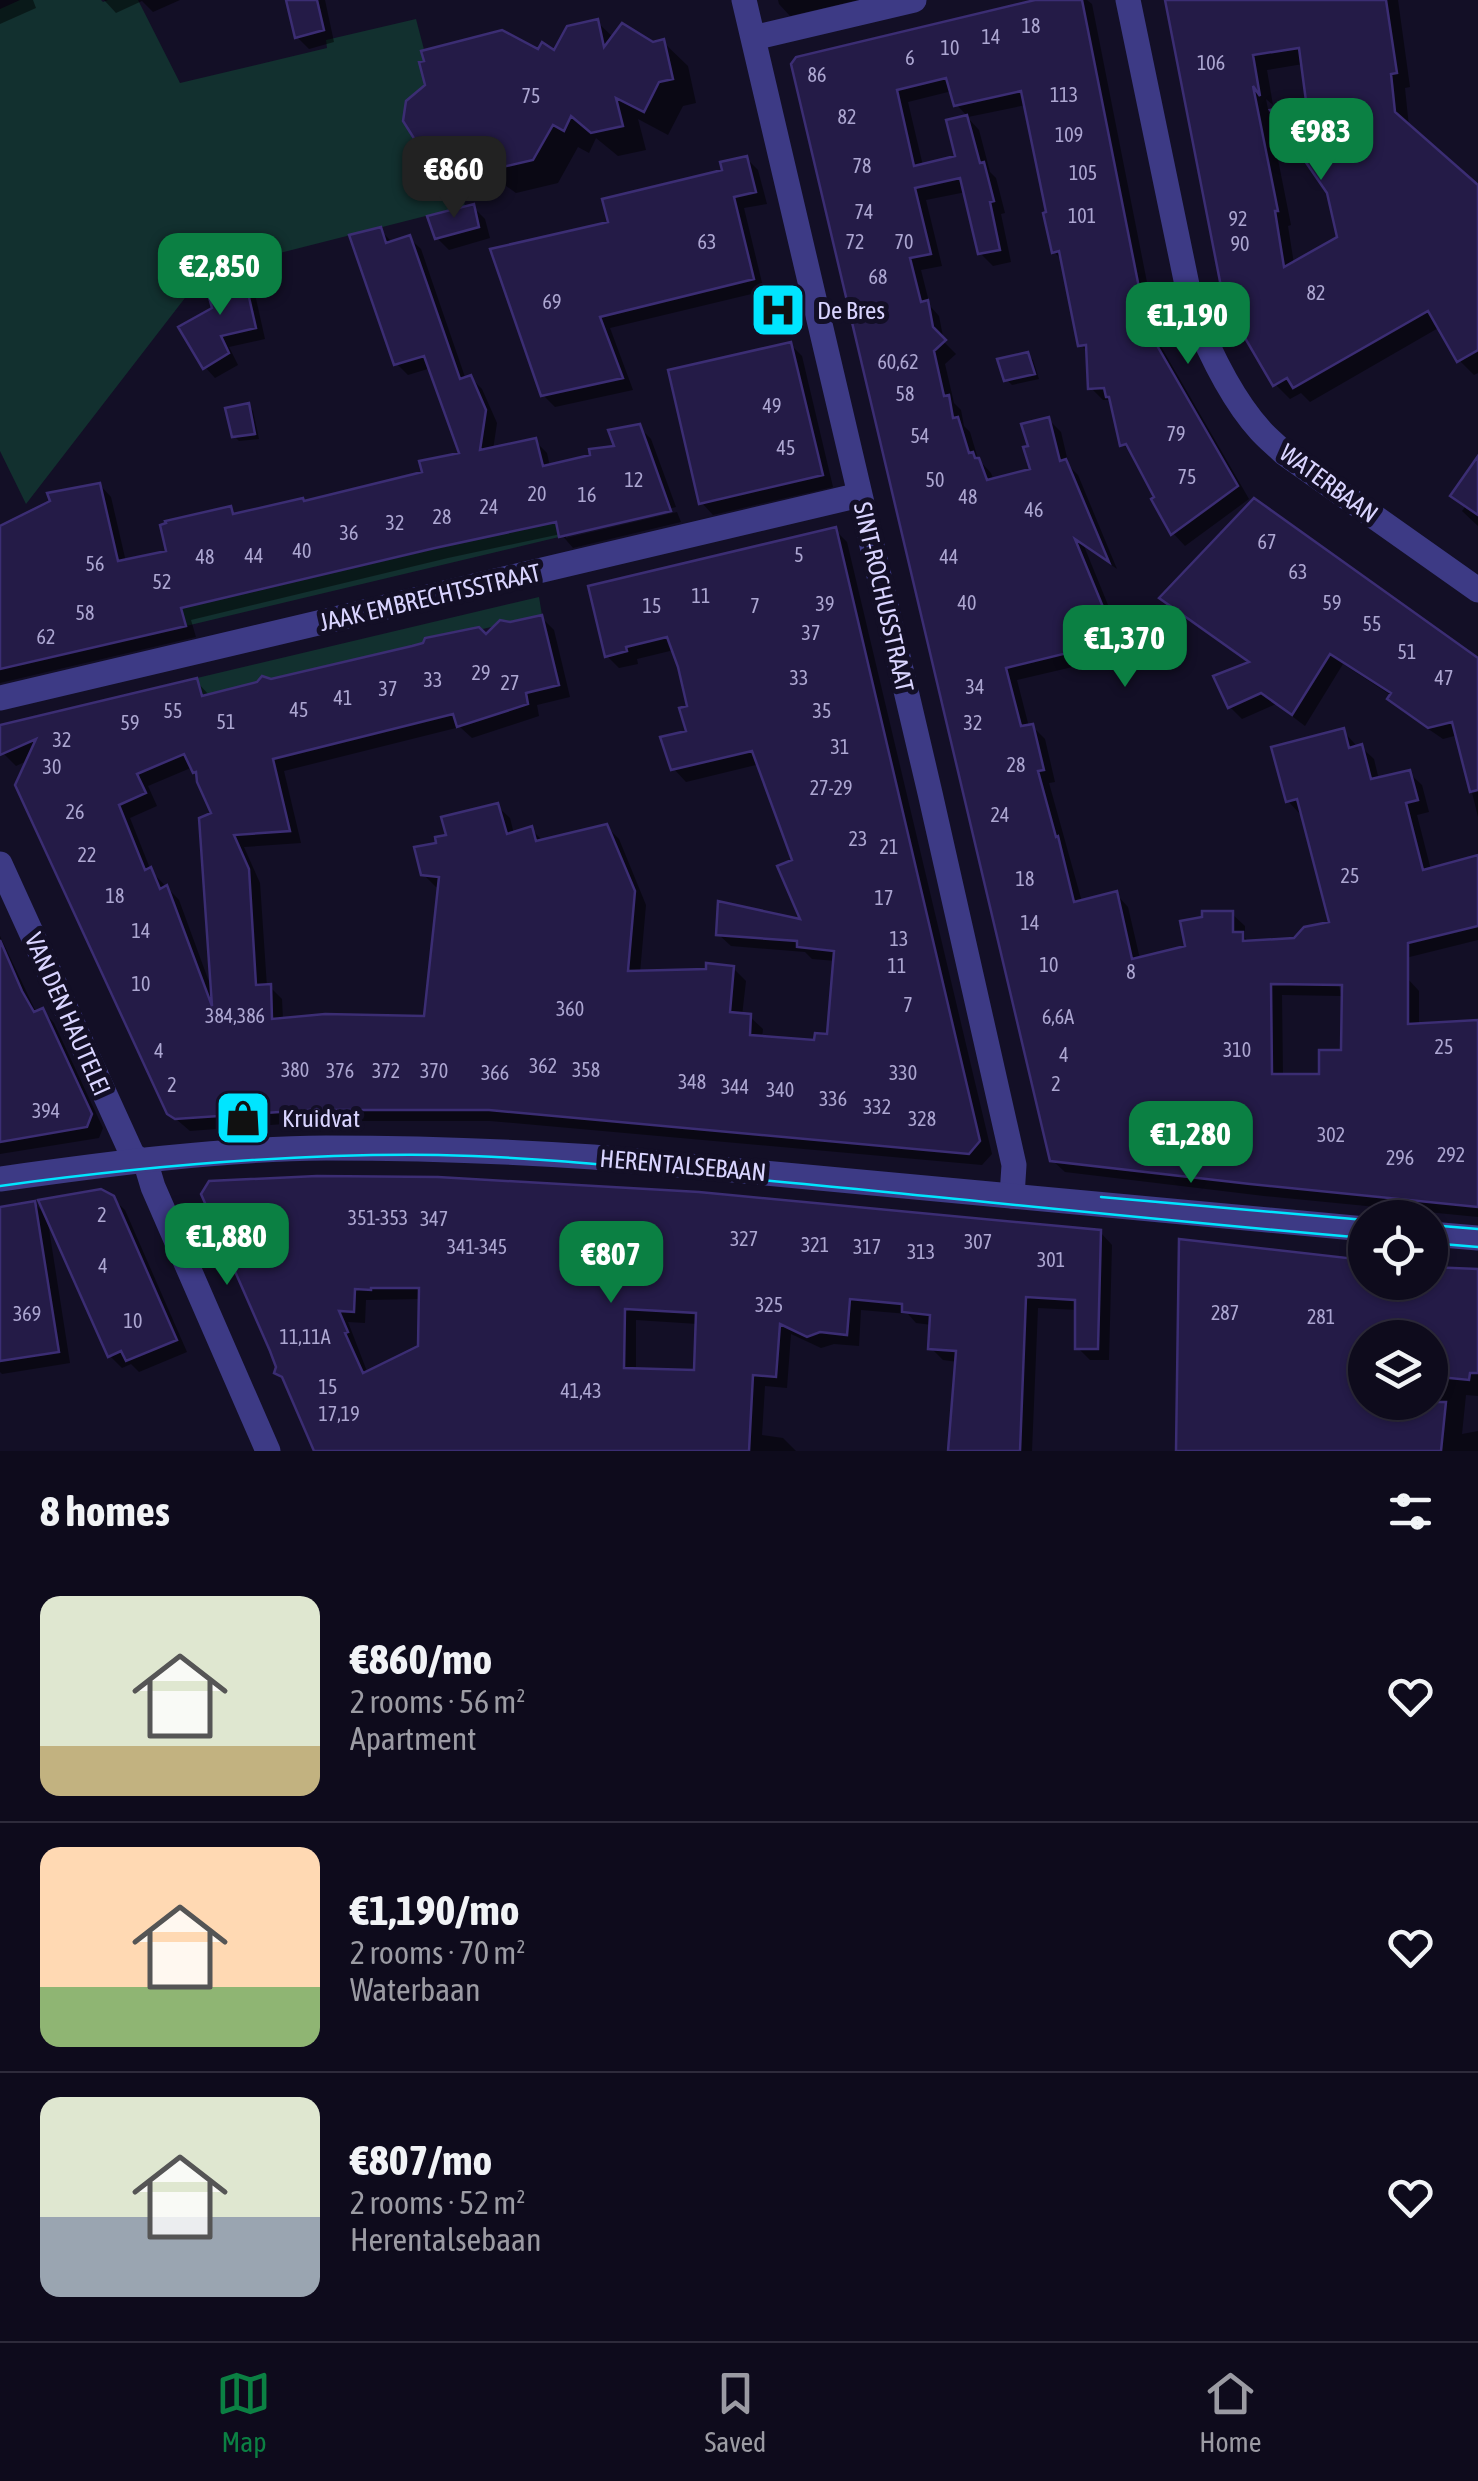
<!DOCTYPE html>
<html lang="en">
<head>
<meta charset="utf-8">
<style>
	:root { --surface:#0e0b1c; --page:#171425; --text:#f1f3f6; --muted:#9b9ba3; --line:#2e2b3b; --accent:#0b8043 }
	body { margin:0; font-family:"Asap Condensed",sans-serif; background:var(--page); color:var(--text); height:100vh; display:flex; flex-direction:column; font-size:38px; white-space:nowrap }
	* { box-sizing:border-box; margin:0 }
	p { font-size:32px; color:var(--muted) }
	.icon { flex:none; width:55px; height:55px; fill:none; stroke:currentColor; stroke-width:2; stroke-linecap:round; stroke-linejoin:round }
	.map { position:relative; height:1451px; overflow:hidden }
	.details { display:flex; flex-direction:column; background:var(--surface); flex:1 }
	.details>* { flex:none }
	.tools { position:absolute; left:1348px; top:1200px; display:grid; gap:20px }
	.tools a { display:grid; place-items:center; width:100px; height:100px; border-radius:50%; background:var(--surface); box-shadow:0 2px 8px #0004,0 0 0 2px var(--line); font-size:50px }
	.price { position:absolute; translate:-50% -85px; padding:0 22px; border-radius:20px; background:var(--accent); color:#fff; font-size:32px; line-height:65px; filter:drop-shadow(0 2px 5px #0008) }
	.price::after { content:''; position:absolute; left:50%; top:60px; width:30px; height:22px; margin-left:-15px; background:inherit; clip-path:polygon(0 0,100% 0,50% 100%) }
	.price.active { background:#222; color:#fff }
	ul { padding:0; list-style:none }
	li { display:flex; align-items:center; gap:30px; height:250px; padding:0 40px }
	li+li { border-top:2px solid var(--line) }
	li span { display:grid; place-items:center; flex:none; width:280px; height:200px; border-radius:20px; color:#555 }
	li>.icon { margin-inline-start:auto }
	span .icon { width:120px; height:120px; fill:#fffc; stroke-width:1 }
	li b { font-size:42px }
	h2 { display:flex; justify-content:space-between; align-items:center; height:120px; padding:0 40px; font-size:42px }
	.menu { display:flex; justify-content:space-around; align-items:center; height:140px; border-top:2px solid var(--line); background:var(--surface); font-size:28px; color:var(--muted) }
	.menu a { display:grid; justify-items:center; gap:5px }
	.menu .active { color:var(--accent) }
	.map>svg:first-child { display:block }
	.green { fill:#12302f }
	.shadow { fill:#0007; fill-rule:evenodd }
	.building { fill:#241b47; stroke:#3b2d73; stroke-width:2.5; fill-rule:evenodd }
	.lines { fill:none; stroke-linecap:round; stroke-linejoin:round }
	.minor { stroke:#3d3a85; stroke-width:25 }
	.tertiary { stroke:#3d3a85; stroke-width:25 }
	.tram { stroke:#00e5ff; stroke-width:2.5 }
	.labels { text-anchor:middle; stroke-width:10; stroke-linejoin:round; paint-order:stroke }
	.number-label { font-size:20px; fill:#aca6d1 }
	.poi-label { font-size:25px; fill:#d9d4ff; stroke:#130f26; text-anchor:start }
	.street-label { font-size:25px; fill:#d9d4ff; stroke:#130f26 }
</style>
</head>
<body>
<div class="map">
<svg width="1478" height="1451" viewBox="0 0 1478 1451">
	<rect width="100%" height="100%" fill="#130f26"/>
	<path class="green" d="M20 0H101L103 2 108 0H138L180 83 327 48 326 40 416 19 465 206 205 272 26 504 0 451V9Z
		M555 521 559 537 186 626 181 608Z
		M539 597 542 615 202 696 197 678Z"/>
	<path class="shadow" d="M0 0H33L36 8 0 24Z
		M104 0H180L153 12 142 1 116 13Z
		M289 0H325L334 42 309 49 297 37Z
		M778 0H858L790 16 779 4Z
		M1045 0H1087L1092 4 1159 343 1249 499 1185 546 1173 533 1154 500 1158 498 1135 457 1123 444 1112 400H1103L1091 388 1089 353 1081 345 1064 262 1054 252 1049 214 1026 105 968 117 956 104 952 91 908 102 923 166 958 158 967 117 979 130 990 172 996 178 1005 213 1001 214 1011 262 993 266 980 253 966 192 926 200 942 266 921 270 930 306 939 316 944 342 956 354 945 364 954 403 961 410 964 426 970 432 978 459 991 473 994 481 1034 471 1048 419 1061 432 1069 466 1078 475 1117 569 1084 546 1128 654 1017 680 1029 727 1032 726 1045 739 1055 782 1049 783 1082 902 1116 894 1128 907 1140 959 1188 948 1232 914 1245 926V938L1250 943 1296 940 1333 924 1304 812 1300 814 1288 801 1343 731 1355 744 1357 748 1361 747 1374 759 1379 780 1409 773 1422 785 1429 812 1417 815 1431 870 1478 858V940L1337 975 1341 996 1282 995 1283 1077 1322 1076 1407 978 1419 991V1026L1478 1023V1217L1264 1196 1065 1172 1052 1160 793 65Z
		M1167 0H1398L1410 87 1405 88 1409 127 1478 188V373L1474 375 1459 360 1440 327 1310 402 1301 393 1290 399 1275 384ZM1303 64 1309 103 1340 238 1294 264 1288 226 1291 225 1266 99 1273 105 1267 70Z
		M597 22 614 38 652 44 663 42 688 66 696 103 683 106 668 135 638 119 646 150 618 156 596 138 589 153 578 147 558 183 516 193 482 169 442 163 417 138 539 52 555 53Z
		M746 158 758 170 767 204 744 208 764 291 610 328 633 390 555 407 543 395 611 224 724 172Z
		M473 207 485 219 490 238 449 250 437 238Z
		M380 230 393 243 409 238 421 249 466 380 471 378 482 389 497 423 493 450 535 441 547 453 550 467 618 448 639 427 651 439 676 507 566 533V538L677 512 681 522 573 548 561 534 448 558 191 620 196 637 0 683V529L100 485 111 497 126 562 169 552 230 509 237 516 305 503 425 474 462 455 431 368 408 375 396 363Z
		M242 274 253 285 265 339 229 347 238 365 215 378 205 367 215 310Z
		M790 344 802 356 833 487 713 515 702 503Z
		M1028 355 1033 360 1039 379 1012 385 1006 379Z
		M248 405 253 411 259 439 239 441 234 436Z
		M1478 461V526L1462 511 1465 507 1453 495Z
		M835 530 847 542 992 1154 982 1165 490 1121H323L190 1131 169 1113 29 760 16 766 3 753 0 746V727L196 681 210 696 486 638 510 625 542 618 554 630 570 697 537 705 539 716 472 738 460 727 284 771 301 843 244 847 260 883 267 987H270L282 999 283 1020 427 1018 440 887H436L423 874 439 845 497 806 510 818 514 834 531 829 544 842 606 826 619 839 646 905 640 973 733 968 746 981 742 1016 750 1017 763 1029 762 1039 817 1043 829 1036 836 961 812 959 805 952 731 946 718 934 805 923 796 862 760 764 686 782 674 769 689 732 690 708 674 650 637 659 638 664 619 668 607 656ZM193 767 199 776 214 815 212 990 179 900 151 871 130 818 157 806 148 786Z
		M1163 598 1478 660V817L1458 735 1443 739 1402 711 1390 698 1392 696 1343 664 1305 726 1276 704 1242 719 1230 707 1251 664 1175 610Z
		M0 936 37 1014 43 1011 54 1023 103 1128 99 1138 0 1154Z
		M204 1194 1100 1232 1112 1245 1109 1360H1090L1078 1348V1310L1038 1308 1032 1451H951L958 1362 943 1360 931 1348 932 1325 916 1323 908 1314 861 1310 859 1346 834 1344 821 1348 791 1334 787 1388 765 1386 762 1435 783 1438 796 1451H317L287 1383 277 1373 279 1367ZM422 1299 421 1347 368 1374 348 1322 365 1323 366 1300ZM636 1320 698 1324 697 1372 636 1371Z
		M112 1198 125 1210 187 1352 139 1372 131 1364 122 1368 110 1356Z
		M34 1203 47 1216 70 1363 2 1374 0 1372V1209Z
		M1365 1263V1282H1430V1270L1478 1273V1396L1466 1395 1462 1434 1478 1431V1451H1178ZM1365 1338H1430V1402H1365Z"/>
	<path class="building" d="M286 0H317L324 30 295 38Z
		M1035 0H1082L1147 328 1238 486 1171 535 1151 499 1154 497 1126 444 1120 446 1109 397H1106L1104 388 1088 389 1086 345 1078 346 1059 251 1052 253 1043 213 1046 212 1021 91 954 106 946 78 897 90 914 166 955 156 946 120 967 115 980 163 984 162 994 201 990 202 1000 250 978 254 960 178 915 188 931 254 910 258 921 302 928 300 933 327 946 340 934 351 944 396 949 395 953 418 958 417 969 453 973 452 975 458H979L987 480 1030 469 1023 447 1028 446 1021 424 1049 417 1060 461 1066 459 1109 562 1075 539 1117 641 1006 668 1021 726 1033 724 1044 770 1038 771 1056 837 1058 836 1074 902 1117 891 1132 959 1185 946 1180 921 1202 917V911H1233V932H1243V941L1294 938 1304 927 1329 922 1297 799 1286 802 1271 747 1344 728 1349 748 1362 744 1371 779 1410 770 1418 800 1406 803 1423 870 1478 855V926L1408 943V1024L1478 1020V1207L1250 1184 1050 1161 791 64 796 57ZM1271 984 1342 985 1341 1050H1319V1074H1272Z
		M1165 0H1386L1397 73 1391 74 1395 112 1478 185V350L1457 362 1428 311 1293 388 1287 378 1273 386 1224 302ZM1299 48 1306 101 1270 110 1327 193 1337 237 1284 267 1275 211H1278L1253 86 1260 96 1253 55Z
		M598 19 604 47 622 23 653 42 664 39 673 79 659 82 644 112 616 98 623 126 591 133 571 116 564 131 553 125 533 160 489 170 456 146 415 140 403 121 406 101 425 85 419 62 424 61 421 51 502 30 538 49 542 42 554 50 567 26Z
		M747 156 756 192 734 197 754 279 600 317 623 378 541 396 490 249 608 222 602 199 722 170 720 162Z
		M474 204 479 227 435 239 427 216Z
		M381 227 386 243 410 235 460 379 471 375 486 410 480 450 536 438 543 466 590 455 589 449 614 446 608 430 640 424 671 511 559 537 556 522 435 548 181 608 186 626 0 669V526L50 501 47 493 100 483 118 561 166 551 160 525 166 523 165 521 231 506 233 514 303 498 304 501 422 472 419 461 459 453 424 356 394 365 349 235Z
		M243 271 256 328 221 336 229 353 203 369 178 327 212 308 204 280Z
		M791 342 823 475 699 504 668 370Z
		M1028 352 1035 374 1004 381 997 359Z
		M249 403 255 434 232 437 225 408Z
		M1478 456V515L1450 496Z
		M1254 498 1478 658V790L1470 792 1452 722 1428 728 1387 699 1391 693 1330 654 1292 715 1261 693 1228 708 1213 676 1249 662 1159 598Z
		M836 527 980 1141 969 1154 489 1110H309L175 1119 167 1114 15 785 36 739 0 755V725L197 678 202 696 257 682 262 676 271 679 412 646 423 643 425 638 479 627 486 634 500 620 510 622 542 615 559 685 526 693 528 704 457 727 453 714 273 759 290 831 234 835 249 869 256 985 271 984 272 1019 325 1014 424 1016 439 877 421 875 414 847 436 843 435 837 446 835 441 817 498 803 507 834 532 826 536 841 607 824 635 891 628 971 706 969V963L734 966 730 1012 751 1014 750 1035 814 1040 815 1033 827 1034 834 951 797 947V941L716 935 718 901 800 919 777 866 792 860 752 751 671 770 660 737 686 731 679 708 687 706 678 667 667 637 626 647 627 651 605 657 588 586ZM184 754 193 773 196 772 197 782 211 813 199 818 212 1006 167 885 160 889 151 867 145 870 119 805 146 793 137 774Z
		M0 940 22 991 34 1012 43 1008 92 1114 87 1127 0 1142Z
		M317 1176 438 1177 699 1192 1101 1230 1098 1349H1075V1300L1026 1297 1020 1451H948L956 1351 928 1349 930 1315 902 1312V1304L850 1299 847 1335 820 1332 807 1337 780 1324 776 1377 753 1375 749 1451H314L282 1377 274 1373 276 1367 270 1351 201 1194 209 1181ZM371 1288H419L418 1346 363 1373 345 1333 348 1332 339 1311 354 1312 355 1289 371 1290ZM625 1309 696 1313 694 1370 624 1368Z
		M101 1189 114 1196 177 1340 126 1361 121 1351 108 1357 38 1200Z
		M35 1201 59 1352 0 1361V1207Z
		M1179 1239 1365 1260V1282H1430V1267L1478 1269V1373H1470L1469 1380 1430 1376V1338H1365V1402H1446L1441 1451H1176Z"/>
	<g class="lines">
		<path class="minor" d="M744 0 930 793 1014 1165 1012 1196
			M1128 0 1192 309C1208 349 1231 398 1260 430 1267 438 1276 445 1284 453L1478 590
			M753 38 914 0
			M0 698 860 495
			M0 864 132 1154 147 1167 153 1187 268 1451"/>
		<path class="tertiary" d="M0 1179C108 1164 217 1149 326 1148 415 1148 504 1151 593 1157L1365 1229
			M1430 1234 1478 1238"/>
		<path class="tram" d="M0 1186C146 1166 290 1153 438 1155 546 1157 654 1170 762 1180 963 1199 1164 1221 1365 1238
			M1101 1197 1365 1220
			M1430 1225 1478 1229
			M1430 1243 1478 1247"/>
	</g>
	<defs>
		<g id="hospital-square" transform="scale(2.875)"><rect x="-9" y="-9" width="18" height="18" rx="4" fill="#00e5ff" stroke="#130f26"/><path d="M-5-5h3v3.5h4V-5h3V5h-3V1.5h-4V5h-3Z" fill="#111"/></g>
		<g id="shop-square" transform="scale(2.875)"><rect x="-9" y="-9" width="18" height="18" rx="4" fill="#00e5ff" stroke="#130f26"/><path d="M-5-2.5h2.3a2.7 3.5 0 0 1 5.4 0H5L5.5 6h-11ZM-1.5-2.5h3a1.5 2.3 0 0 0-3 0Z" fill="#111"/></g>
	</defs>
	<g fill-rule="evenodd">
		<use href="#hospital-square" x="778" y="310"/>
		<use href="#shop-square" x="243" y="1118"/>
	</g>
	<g class="labels">
		<g class="number-label">
			<text x="1031" y="33">18</text>
			<text x="991" y="44">14</text>
			<text x="950" y="55">10</text>
			<text x="910" y="65">6</text>
			<text x="1211" y="70">106</text>
			<text x="817" y="82">86</text>
			<text x="1064" y="102">113</text>
			<text x="531" y="103">75</text>
			<text x="847" y="124">82</text>
			<text x="1069" y="142">109</text>
			<text x="862" y="173">78</text>
			<text x="1083" y="180">105</text>
			<text x="864" y="219">74</text>
			<text x="1082" y="223">101</text>
			<text x="1238" y="226">92</text>
			<text x="707" y="249">63</text>
			<text x="855" y="249">72</text>
			<text x="904" y="249">70</text>
			<text x="1240" y="251">90</text>
			<text x="878" y="284">68</text>
			<text x="1316" y="300">82</text>
			<text x="552" y="309">69</text>
			<text x="898" y="369">60,62</text>
			<text x="905" y="401">58</text>
			<text x="772" y="413">49</text>
			<text x="1176" y="441">79</text>
			<text x="920" y="443">54</text>
			<text x="786" y="455">45</text>
			<text x="1187" y="484">75</text>
			<text x="634" y="487">12</text>
			<text x="935" y="487">50</text>
			<text x="537" y="501">20</text>
			<text x="587" y="502">16</text>
			<text x="968" y="504">48</text>
			<text x="489" y="514">24</text>
			<text x="1034" y="517">46</text>
			<text x="442" y="524">28</text>
			<text x="395" y="530">32</text>
			<text x="349" y="540">36</text>
			<text x="1267" y="549">67</text>
			<text x="302" y="558">40</text>
			<text x="799" y="562">5</text>
			<text x="254" y="563">44</text>
			<text x="205" y="564">48</text>
			<text x="949" y="564">44</text>
			<text x="95" y="571">56</text>
			<text x="1298" y="579">63</text>
			<text x="162" y="589">52</text>
			<text x="701" y="603">11</text>
			<text x="967" y="610">40</text>
			<text x="1332" y="610">59</text>
			<text x="825" y="611">39</text>
			<text x="652" y="613">15</text>
			<text x="755" y="613">7</text>
			<text x="85" y="620">58</text>
			<text x="1372" y="631">55</text>
			<text x="811" y="640">37</text>
			<text x="46" y="644">62</text>
			<text x="1407" y="659">51</text>
			<text x="481" y="680">29</text>
			<text x="799" y="685">33</text>
			<text x="1444" y="685">47</text>
			<text x="433" y="687">33</text>
			<text x="510" y="690">27</text>
			<text x="975" y="694">34</text>
			<text x="388" y="696">37</text>
			<text x="343" y="705">41</text>
			<text x="299" y="717">45</text>
			<text x="173" y="718">55</text>
			<text x="822" y="718">35</text>
			<text x="226" y="729">51</text>
			<text x="130" y="730">59</text>
			<text x="973" y="730">32</text>
			<text x="62" y="747">32</text>
			<text x="840" y="754">31</text>
			<text x="1016" y="772">28</text>
			<text x="52" y="774">30</text>
			<text x="831" y="795">27-29</text>
			<text x="75" y="819">26</text>
			<text x="1000" y="822">24</text>
			<text x="858" y="846">23</text>
			<text x="889" y="854">21</text>
			<text x="87" y="862">22</text>
			<text x="1350" y="883">25</text>
			<text x="1025" y="886">18</text>
			<text x="115" y="903">18</text>
			<text x="884" y="905">17</text>
			<text x="1030" y="930">14</text>
			<text x="141" y="938">14</text>
			<text x="899" y="946">13</text>
			<text x="1049" y="972">10</text>
			<text x="897" y="973">11</text>
			<text x="1131" y="979">8</text>
			<text x="141" y="991">10</text>
			<text x="908" y="1012">7</text>
			<text x="570" y="1016">360</text>
			<text x="235" y="1023">384,386</text>
			<text x="1058" y="1024">6,6A</text>
			<text x="1444" y="1054">25</text>
			<text x="1237" y="1057">310</text>
			<text x="159" y="1058">4</text>
			<text x="1064" y="1062">4</text>
			<text x="543" y="1073">362</text>
			<text x="295" y="1077">380</text>
			<text x="586" y="1077">358</text>
			<text x="340" y="1078">376</text>
			<text x="386" y="1078">372</text>
			<text x="434" y="1078">370</text>
			<text x="495" y="1080">366</text>
			<text x="903" y="1080">330</text>
			<text x="692" y="1089">348</text>
			<text x="1056" y="1091">2</text>
			<text x="172" y="1092">2</text>
			<text x="735" y="1094">344</text>
			<text x="780" y="1097">340</text>
			<text x="833" y="1106">336</text>
			<text x="877" y="1114">332</text>
			<text x="46" y="1118">394</text>
			<text x="922" y="1126">328</text>
			<text x="1331" y="1142">302</text>
			<text x="1451" y="1162">292</text>
			<text x="1400" y="1165">296</text>
			<text x="102" y="1222">2</text>
			<text x="378" y="1225">351-353</text>
			<text x="434" y="1226">347</text>
			<text x="744" y="1246">327</text>
			<text x="978" y="1249">307</text>
			<text x="815" y="1252">321</text>
			<text x="477" y="1254">341-345</text>
			<text x="867" y="1254">317</text>
			<text x="921" y="1259">313</text>
			<text x="1051" y="1267">301</text>
			<text x="103" y="1273">4</text>
			<text x="769" y="1312">325</text>
			<text x="1225" y="1320">287</text>
			<text x="27" y="1321">369</text>
			<text x="1321" y="1324">281</text>
			<text x="133" y="1328">10</text>
			<text x="305" y="1344">11,11A</text>
			<text x="328" y="1394">15</text>
			<text x="581" y="1398">41,43</text>
			<text x="339" y="1421">17,19</text>
		</g>
		<g class="poi-label">
			<text x="817" y="319">De Bres</text>
			<text x="282" y="1127">Kruidvat</text>
		</g>
		<g class="street-label">
			<text transform="translate(1329 483) rotate(36)" y="9">WATERBAAN</text>
			<text transform="translate(430 597) rotate(-13)" y="9">JAAK EMBRECHTSSTRAAT</text>
			<text transform="translate(884 597) rotate(77)" y="9">SINT-ROCHUSSTRAAT</text>
			<text transform="translate(68 1014) rotate(66)" y="9">VAN DEN HAUTELEI</text>
			<text transform="translate(683 1165) rotate(5)" y="9">HERENTALSEBAAN</text>
		</g>
	</g>
</svg>
<div class="tools">
<a><svg class="icon" aria-label="locate" viewBox="0 0 24 24"><circle cx="12" cy="12" r="6"/><path d="M12 2v4M12 18v4M2 12h4M18 12h4"/></svg></a>
<a><svg class="icon" aria-label="layers" viewBox="0 0 24 24"><path d="M12 4l9 5-9 5-9-5zM3 14l9 5 9-5"/></svg></a>
</div>
<b class="price" style="left:1321px;top:183px">€983</b>
<b class="price active" style="left:454px;top:221px">€860</b>
<b class="price" style="left:220px;top:318px">€2,850</b>
<b class="price" style="left:1188px;top:367px">€1,190</b>
<b class="price" style="left:1125px;top:690px">€1,370</b>
<b class="price" style="left:1191px;top:1186px">€1,280</b>
<b class="price" style="left:227px;top:1288px">€1,880</b>
<b class="price" style="left:611px;top:1306px">€807</b>
</div>
<section class="details">
<h2>8 homes<svg class="icon" aria-label="filters" viewBox="0 0 24 24"><path d="M4 7h16M4 17h16"/><circle cx="9" cy="7" r="2"/><circle cx="15" cy="17" r="2"/></svg></h2>
<ul>
<li><span style="background:linear-gradient(#dfe7d0 75%,#c2b280 0)"><svg class="icon" aria-label="home" viewBox="0 0 24 24"><path d="M3 11l9-7 9 7M6 9v11h12V9"/></svg></span><div><b>€860/mo</b><p>2 rooms · 56 m²</p><p>Apartment</p></div><svg class="icon" aria-label="heart" viewBox="0 0 24 24"><path d="M12 20l-8-8c-3-5 5-10 8-4 3-6 11-1 8 4z"/></svg></li>
<li><span style="background:linear-gradient(#ffd9b3 70%,#8fb573 0)"><svg class="icon" aria-label="home" viewBox="0 0 24 24"><path d="M3 11l9-7 9 7M6 9v11h12V9"/></svg></span><div><b>€1,190/mo</b><p>2 rooms · 70 m²</p><p>Waterbaan</p></div><svg class="icon" aria-label="heart" viewBox="0 0 24 24"><path d="M12 20l-8-8c-3-5 5-10 8-4 3-6 11-1 8 4z"/></svg></li>
<li><span style="background:linear-gradient(#dfe7d0 60%,#9aa5b1 0)"><svg class="icon" aria-label="home" viewBox="0 0 24 24"><path d="M3 11l9-7 9 7M6 9v11h12V9"/></svg></span><div><b>€807/mo</b><p>2 rooms · 52 m²</p><p>Herentalsebaan</p></div><svg class="icon" aria-label="heart" viewBox="0 0 24 24"><path d="M12 20l-8-8c-3-5 5-10 8-4 3-6 11-1 8 4z"/></svg></li>
</ul>
</section>
<nav class="menu">
<a class="active"><svg class="icon" aria-label="map" viewBox="0 0 24 24"><path d="M3 6l6-2 6 2 6-2v14l-6 2-6-2-6 2zM9 4v14M15 6v14"/></svg>Map</a>
<a><svg class="icon" aria-label="saved" viewBox="0 0 24 24"><path d="M7 4h10v16l-5-4-5 4z"/></svg>Saved</a>
<a><svg class="icon" aria-label="home" viewBox="0 0 24 24"><path d="M3 11l9-7 9 7M6 9v11h12V9"/></svg>Home</a>
</nav>
</body>
</html>
